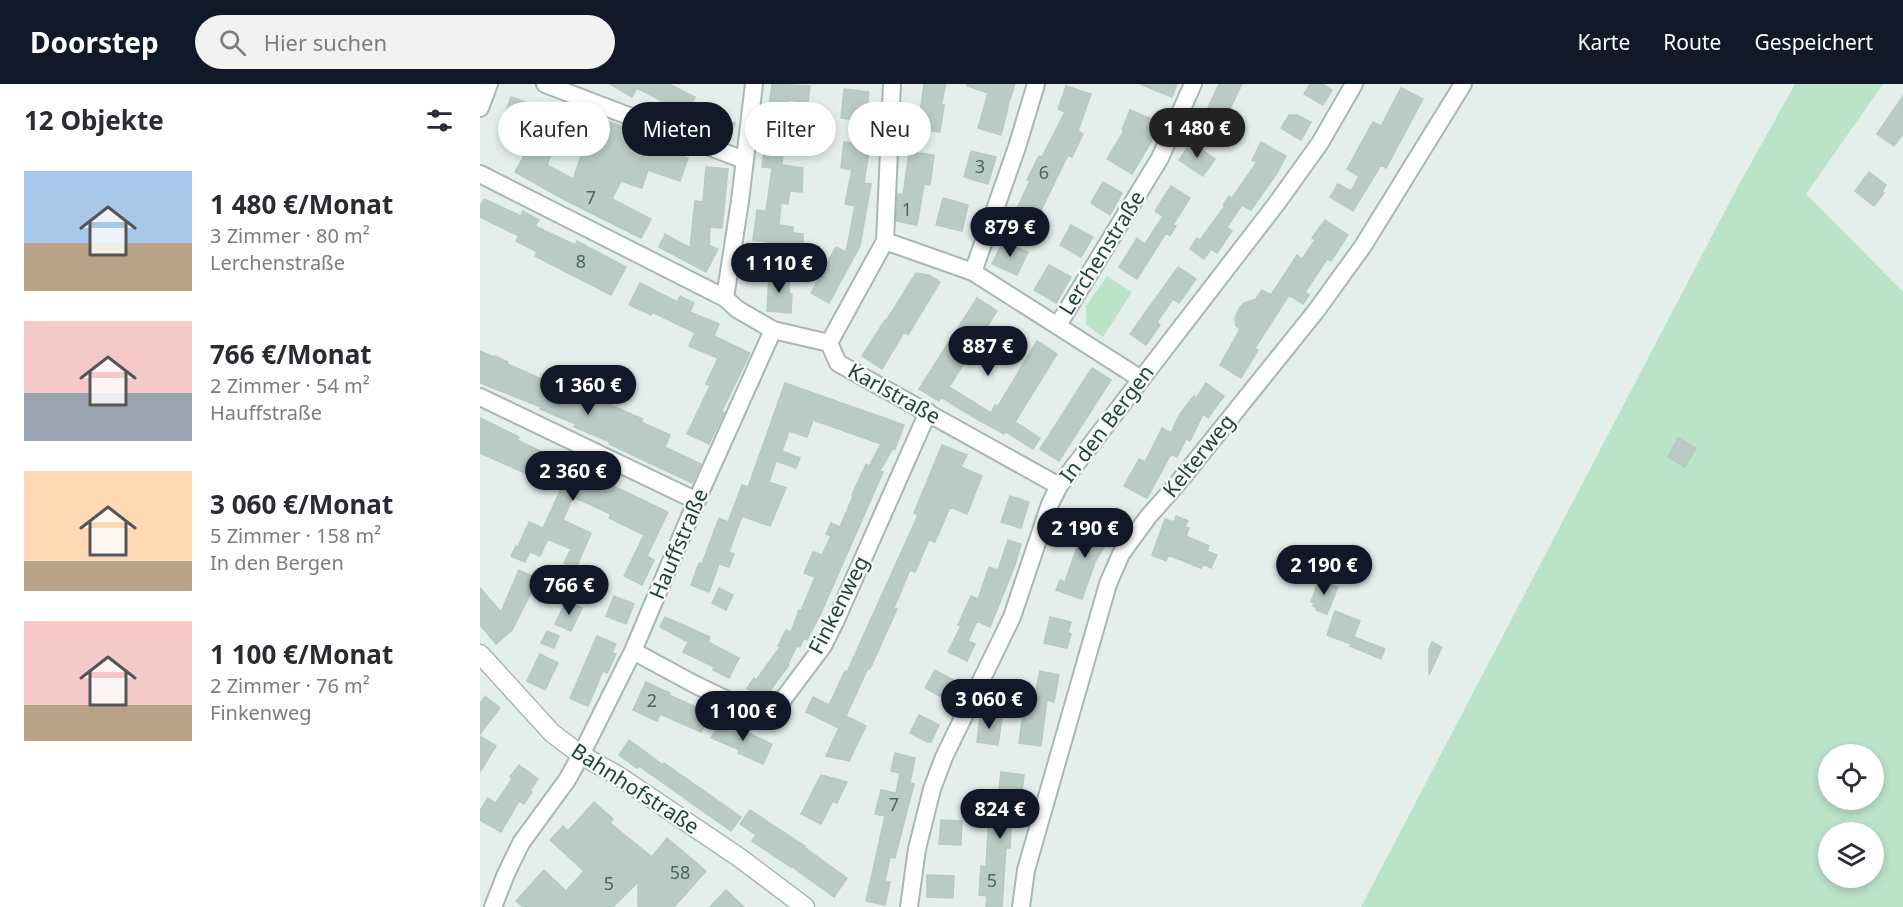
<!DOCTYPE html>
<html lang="de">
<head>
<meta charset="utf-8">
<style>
	:root { --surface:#fff; --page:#f2f2f3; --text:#2b2b33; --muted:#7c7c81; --accent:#111827 }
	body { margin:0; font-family:"Noto Sans",sans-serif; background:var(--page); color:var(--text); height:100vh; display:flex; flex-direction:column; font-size:22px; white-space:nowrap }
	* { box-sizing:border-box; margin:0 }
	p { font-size:20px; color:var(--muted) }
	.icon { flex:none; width:33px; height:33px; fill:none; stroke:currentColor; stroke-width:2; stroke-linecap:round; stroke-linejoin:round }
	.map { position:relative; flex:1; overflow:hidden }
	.panel { display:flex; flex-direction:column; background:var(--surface); width:480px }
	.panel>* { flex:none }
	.guide { position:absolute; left:18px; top:18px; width:570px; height:54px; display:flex; gap:12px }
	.controls { position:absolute; left:1338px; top:660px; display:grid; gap:12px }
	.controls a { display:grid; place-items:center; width:66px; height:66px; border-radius:50%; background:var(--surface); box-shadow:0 3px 9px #0003; font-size:30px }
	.price { position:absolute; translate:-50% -51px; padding:0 14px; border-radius:21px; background:var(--accent); color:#fff; font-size:20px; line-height:39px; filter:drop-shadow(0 2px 3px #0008) }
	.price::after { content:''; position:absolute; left:50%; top:36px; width:18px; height:14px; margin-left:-9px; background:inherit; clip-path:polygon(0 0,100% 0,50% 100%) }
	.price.current { background:#222; color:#fff }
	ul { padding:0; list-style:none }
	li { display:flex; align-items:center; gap:18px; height:150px; padding:0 24px }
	li span { display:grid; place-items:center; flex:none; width:168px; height:120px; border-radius:0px; color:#555 }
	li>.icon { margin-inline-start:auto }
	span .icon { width:72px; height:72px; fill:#fffc; stroke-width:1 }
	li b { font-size:26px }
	h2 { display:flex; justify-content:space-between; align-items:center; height:72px; padding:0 24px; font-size:26px }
	.tag { padding:0 21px; border-radius:27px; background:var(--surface); box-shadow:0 3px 9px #0003; font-size:21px; line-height:54px }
	.tag.current { background:var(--accent); color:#fff }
	header { display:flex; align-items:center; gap:36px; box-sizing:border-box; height:84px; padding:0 30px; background:var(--accent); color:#fff }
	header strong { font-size:28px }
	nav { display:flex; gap:33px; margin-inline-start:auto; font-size:21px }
	.search { width:420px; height:54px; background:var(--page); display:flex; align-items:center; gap:15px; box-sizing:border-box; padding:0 21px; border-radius:33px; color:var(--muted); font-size:22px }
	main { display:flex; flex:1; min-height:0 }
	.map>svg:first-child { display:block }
	.green { fill:#bbe3c8; fill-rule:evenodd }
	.building { fill:#b9cbc4; stroke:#b5cac3; stroke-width:1.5 }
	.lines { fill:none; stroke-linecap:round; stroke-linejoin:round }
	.minor-casing { stroke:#a6b8b3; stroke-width:20 }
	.tertiary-casing { stroke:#a6b8b3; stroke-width:21 }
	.minor { stroke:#fff; stroke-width:16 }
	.tertiary { stroke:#fff; stroke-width:18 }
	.labels { text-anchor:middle; stroke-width:4.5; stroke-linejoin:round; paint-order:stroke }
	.number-label { font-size:18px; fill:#47665e }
	.street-label { font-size:21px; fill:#21443c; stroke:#f6fbf8 }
</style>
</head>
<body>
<header>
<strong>Doorstep</strong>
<div class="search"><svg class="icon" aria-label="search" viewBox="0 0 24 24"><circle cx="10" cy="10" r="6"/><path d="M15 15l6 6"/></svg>Hier suchen</div>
<nav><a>Karte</a><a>Route</a><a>Gespeichert</a></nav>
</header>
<main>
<section class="panel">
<h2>12 Objekte<svg class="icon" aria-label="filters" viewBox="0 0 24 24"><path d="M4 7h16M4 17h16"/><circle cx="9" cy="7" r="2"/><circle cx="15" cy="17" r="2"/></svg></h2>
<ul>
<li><span style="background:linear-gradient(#a9c7e8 60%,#b9a48a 0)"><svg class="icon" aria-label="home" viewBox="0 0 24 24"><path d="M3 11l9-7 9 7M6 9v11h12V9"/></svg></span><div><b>1 480 €/Monat</b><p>3 Zimmer · 80 m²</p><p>Lerchenstraße</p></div></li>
<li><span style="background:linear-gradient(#f6c9c9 60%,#9aa5b1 0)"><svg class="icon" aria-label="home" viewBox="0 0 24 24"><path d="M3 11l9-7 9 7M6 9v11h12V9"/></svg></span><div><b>766 €/Monat</b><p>2 Zimmer · 54 m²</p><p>Hauffstraße</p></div></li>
<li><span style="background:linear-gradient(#ffd9b3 75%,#b9a48a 0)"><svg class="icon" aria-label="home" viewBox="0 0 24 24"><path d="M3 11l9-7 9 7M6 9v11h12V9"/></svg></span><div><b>3 060 €/Monat</b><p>5 Zimmer · 158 m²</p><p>In den Bergen</p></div></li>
<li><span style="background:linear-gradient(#f6c9c9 70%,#b9a48a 0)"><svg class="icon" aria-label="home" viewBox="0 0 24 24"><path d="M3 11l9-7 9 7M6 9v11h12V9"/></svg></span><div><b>1 100 €/Monat</b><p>2 Zimmer · 76 m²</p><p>Finkenweg</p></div></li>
</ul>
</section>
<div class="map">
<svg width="1423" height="823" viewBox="0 0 1423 823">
	<rect width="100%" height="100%" fill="#e4efeb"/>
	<path class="green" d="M1315 0H1403L1326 110 1423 208V823H881L1257 104ZM1348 670H1394V716H1348ZM1348 748H1394V794H1348Z
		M627 192 652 208 623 253 606 241V222Z"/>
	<path class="building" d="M130 0H189L215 13 209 25 212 27 206 38 179 24 182 17 157 4 152 13Z
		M292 0 330 2 328 19 309 16 302 81 323 84 322 108 310 107 308 120 301 119 299 141 313 143V149L323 150V167L311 165V161L273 156 277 126 286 127 292 84 282 83Z
		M444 0H466L461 21H464L460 48 438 45Z
		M487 0H535L527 24H528L521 51 498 44 508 9 487 2Z
		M660 0H697L692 13Z
		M739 0H762L746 33 728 24Z
		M830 0H842L852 6 843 21 824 10Z
		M586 2 611 10 598 47 603 50 592 73 588 71 551 147 531 137 550 97 547 96 559 72 562 73 585 28 578 25Z
		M921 4 943 15 906 84 901 81 873 127 850 113 858 100 871 107 879 92 867 85 893 38 901 42Z
		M364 5 389 8 385 37 361 34Z
		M1423 12V50L1414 62 1397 50Z
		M31 13 51 20 50 24 84 35 67 81 93 95 115 33 144 43 141 52 208 74 200 97 168 86 162 104 141 97 132 115 171 135 161 154 85 116 35 88 55 52 21 40Z
		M650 26 679 38 671 58 652 90 627 75 644 47 642 46Z
		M809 31H817L831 38 821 56 801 44Z
		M237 33 255 39 249 57 231 51Z
		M364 58 390 61 384 99 391 100 380 162 349 219 331 209 356 163 366 168 375 122 365 120 372 86 361 84Z
		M711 58 735 75 723 92 699 76Z
		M781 58 806 72 797 89 771 126 762 121 747 143 752 147 737 169 731 165 724 175 710 165 717 154 720 156 745 122 743 121 749 112 752 114 777 78 772 76Z
		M491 67 516 73 508 100 484 93Z
		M429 68 454 71 450 101 444 100 437 141 416 137 418 110 423 111Z
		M226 83 248 85 242 144 230 143 229 161 238 165 226 188 179 163 185 150 210 164 215 117 223 118Z
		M1389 88 1406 101 1402 107 1404 109 1394 122 1375 107Z
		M623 98 642 109 630 131 611 119Z
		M691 102 710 114 693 141 696 142 690 152 686 149 657 195 639 183 657 154 665 160 683 132 675 127Z
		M463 114 488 121 482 147 456 141Z
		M4 115 41 132 43 127 59 136 55 142 95 161 97 157 146 183 131 211 55 172 57 168 36 157 39 152 0 133V123Z
		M845 136 868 151 851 177 847 175 825 208 829 211 823 220 809 211 775 264 778 266 761 294 740 281 760 245 756 242 755 234 759 225 764 219 776 215 782 206 791 211 817 171 822 175 835 156 832 154Z
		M591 141 613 153 601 173 580 161Z
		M523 157 548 168 537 191 512 180Z
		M569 181 591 193 576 219 554 206Z
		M698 183 716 195 699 219 693 215 677 238 680 241 666 261 650 250Z
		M289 189 310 191 309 209 312 210 311 229 287 227Z
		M436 189 449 191 460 198 428 251 424 248 402 285 382 272 405 236 406 237Z
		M160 199 197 218 200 212 214 219 210 228 239 240 234 252 270 269 242 327 244 329 229 360 207 350 230 302 226 300 238 274 209 262 215 249 172 228 171 231 149 221Z
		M497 214 517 227 469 303 511 329 515 321 518 322 557 257 577 270 535 338 560 354 553 365 525 347 524 350 495 334 461 313 459 317 439 305Z
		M0 267 14 273 15 272 28 278 27 280 71 299 73 295 97 305 96 306 163 335 161 338 190 351 185 363 221 380 212 399 129 360 130 358 94 343 96 340 60 325 61 323 0 299Z
		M612 284 631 296 579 377 560 365Z
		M305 299 424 341 415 365 413 364 400 387 403 388 341 529 327 556 324 554 320 563 317 562 308 580 309 581 283 616 267 604 274 594 276 596 300 563 298 562 306 546 311 548 319 526 321 527 335 493 324 489 333 468 342 471 351 452 346 450 351 439 360 443 373 412 372 411 386 380 389 382 401 360 333 336 327 353 309 347 302 367 320 374 316 384 296 377 289 398 306 404 290 442 262 432 249 468 254 470 249 483 239 480 229 508 211 501 219 479 222 480 239 434 248 438 262 401 268 403Z
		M726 299 744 312 728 334 723 330 710 357 706 355 697 373 691 370 667 414 644 402 659 375 665 378 682 344 691 349 700 330 714 312 716 314Z
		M0 334 39 353 37 356 188 428 167 472 174 476 162 501 144 492 164 451 129 434 131 430 93 413 83 436 111 449 96 484 84 479 91 465 68 455 60 472 50 468 45 478 31 472 36 462 38 463 49 438 63 444 81 405 0 369Z
		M1198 354 1216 364 1205 383 1188 373Z
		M462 361 487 371 481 383 502 392 487 430 470 423 455 458 449 456 435 488 430 486 414 524 417 525 390 585 388 584 366 632 386 642 369 677 346 672 359 644 326 628 333 613 349 621 365 587 367 588 438 431 434 429Z
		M530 412 549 418 541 444 521 438Z
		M696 432 708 437 705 443 709 444 706 452 729 462 727 467 737 471 731 484 723 480 721 484 688 471 686 477 672 471 685 435 694 438Z
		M611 435 633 448 615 478 602 515 576 506 580 496 585 498 598 460 596 459Z
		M528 456 541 460 535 481 510 543 497 537 488 557 495 560 487 577 468 568 481 542 478 541 491 512 498 515 509 483 518 486Z
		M39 486 58 495 32 546 16 560 0 541V504L21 528Z
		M839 496 858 503 847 530 836 526 837 524 833 522 834 519 831 518Z
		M239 504 253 511 246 526 232 519Z
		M134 512 154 520 146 540 126 532Z
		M86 517 102 524 91 547 75 540Z
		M855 527 880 537 871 560 847 551Z
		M185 533 230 553 228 558 259 574 249 594 233 586 234 583 203 568 208 558 180 543Z
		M570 533 591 538 588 548 591 550 587 564 564 559Z
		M67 547 79 552 74 564 61 559Z
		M117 552 136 560 132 569 136 570 127 589 123 587 108 622 90 614Z
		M874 553 905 565 901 575 870 562Z
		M952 558 962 563 949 591V565Z
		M60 570 78 579 65 606 47 597Z
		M455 586 475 597 465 615 445 604Z
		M560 587 579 591 574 618 567 616 561 662 539 659 543 629 551 630Z
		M166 598 190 609 189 611 225 627 224 629 230 632 221 648 180 630 177 637 153 626Z
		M5 612 20 624 0 650V619Z
		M439 631 459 641 451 658H447L430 649Z
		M500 632 522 635 518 661 497 658Z
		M243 637 292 660 283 680 258 669 260 666 231 654Z
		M0 652 16 662 0 688Z
		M149 656 183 681 184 679 261 733 251 747 159 682 157 684 139 671Z
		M415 669 435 674 430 699 434 700 415 774 410 773 405 797 410 798 405 821 386 817 405 732 395 730 401 706 416 709 420 689 411 687Z
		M39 681 58 695 50 707 52 708 44 720 39 717 21 748 0 736V727L8 714 16 719 32 695 30 693Z
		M521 688 544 691 541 714 533 713 530 764H526L522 823H506L507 812 499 811 501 782 506 783 509 729 516 730Z
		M341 691 367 698 357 719 353 717 341 740 321 730Z
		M114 718 133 735 130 739 172 773 187 754 226 787 194 823H158V798L133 823H43L36 817 64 786 86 807 104 787 70 756 83 742 88 747Z
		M270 726 325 762 324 763 367 794 354 813 311 782V783L272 757 276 751 260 740Z
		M461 736 482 737 481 761 459 760Z
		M447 791 474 792 473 814 447 813Z
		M246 806 264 823H230Z"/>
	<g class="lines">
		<g class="minor-casing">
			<path id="minor" d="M65 0 264 76
				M0 24 9 0
				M0 90 245 214 257 225 293 246 349 259 358 279 579 402
				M405 157 493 188 661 295
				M493 188 537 63 556 0
				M245 214 260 117 274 0
				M578 241 680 74 713 0
				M349 259 405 157 412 0
				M0 313 217 417
				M153 567 214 600 282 633 295 626 343 562 355 538 448 328
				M13 823 26 790 41 759 87 696 101 671 153 567 219 411 293 246
				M429 823 437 765 452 705 464 673 532 533 570 420 579 402 797 119 840 59 874 0
				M541 823 546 786 628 500 641 470 668 433 698 399 836 227 883 162 983 0"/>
		</g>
		<g class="tertiary-casing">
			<path id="tertiary" d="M0 570 72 649 101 671 137 691 260 774 325 823"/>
		</g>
		<use href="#minor" class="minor"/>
		<use href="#tertiary" class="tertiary"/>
	</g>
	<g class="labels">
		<g class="number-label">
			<text x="500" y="89">3</text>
			<text x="564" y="95">6</text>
			<text x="111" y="120">7</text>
			<text x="427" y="132">1</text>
			<text x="101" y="184">8</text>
			<text x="172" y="623">2</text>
			<text x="414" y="727">7</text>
			<text x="200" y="795">58</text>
			<text x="512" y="803">5</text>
			<text x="129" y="806">5</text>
		</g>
		<g class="street-label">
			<text transform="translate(622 169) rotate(-58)" y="7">Lerchenstraße</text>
			<text transform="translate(414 310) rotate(29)" y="7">Karlstraße</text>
			<text transform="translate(627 340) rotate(-53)" y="7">In den Bergen</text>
			<text transform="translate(719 372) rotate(-51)" y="7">Kelterweg</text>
			<text transform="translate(199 460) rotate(-67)" y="7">Hauffstraße</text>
			<text transform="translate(359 521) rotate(-63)" y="7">Finkenweg</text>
			<text transform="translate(155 705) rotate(33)" y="7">Bahnhofstraße</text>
		</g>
	</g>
</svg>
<div class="controls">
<a><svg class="icon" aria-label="locate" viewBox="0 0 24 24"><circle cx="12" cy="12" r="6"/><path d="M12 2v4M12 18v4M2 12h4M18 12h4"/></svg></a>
<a><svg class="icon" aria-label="layers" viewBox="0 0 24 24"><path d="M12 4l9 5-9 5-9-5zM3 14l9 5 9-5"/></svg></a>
</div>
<b class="price current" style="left:717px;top:75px">1 480 €</b>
<b class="price" style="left:530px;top:174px">879 €</b>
<b class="price" style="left:299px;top:210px">1 110 €</b>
<b class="price" style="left:508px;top:293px">887 €</b>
<b class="price" style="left:108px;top:332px">1 360 €</b>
<b class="price" style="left:93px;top:418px">2 360 €</b>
<b class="price" style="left:605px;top:475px">2 190 €</b>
<b class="price" style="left:844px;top:512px">2 190 €</b>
<b class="price" style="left:89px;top:532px">766 €</b>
<b class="price" style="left:509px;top:646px">3 060 €</b>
<b class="price" style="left:263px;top:658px">1 100 €</b>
<b class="price" style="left:520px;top:756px">824 €</b>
<div class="guide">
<a class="tag">Kaufen</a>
<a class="tag current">Mieten</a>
<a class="tag">Filter</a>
<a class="tag">Neu</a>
</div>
</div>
</main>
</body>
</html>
